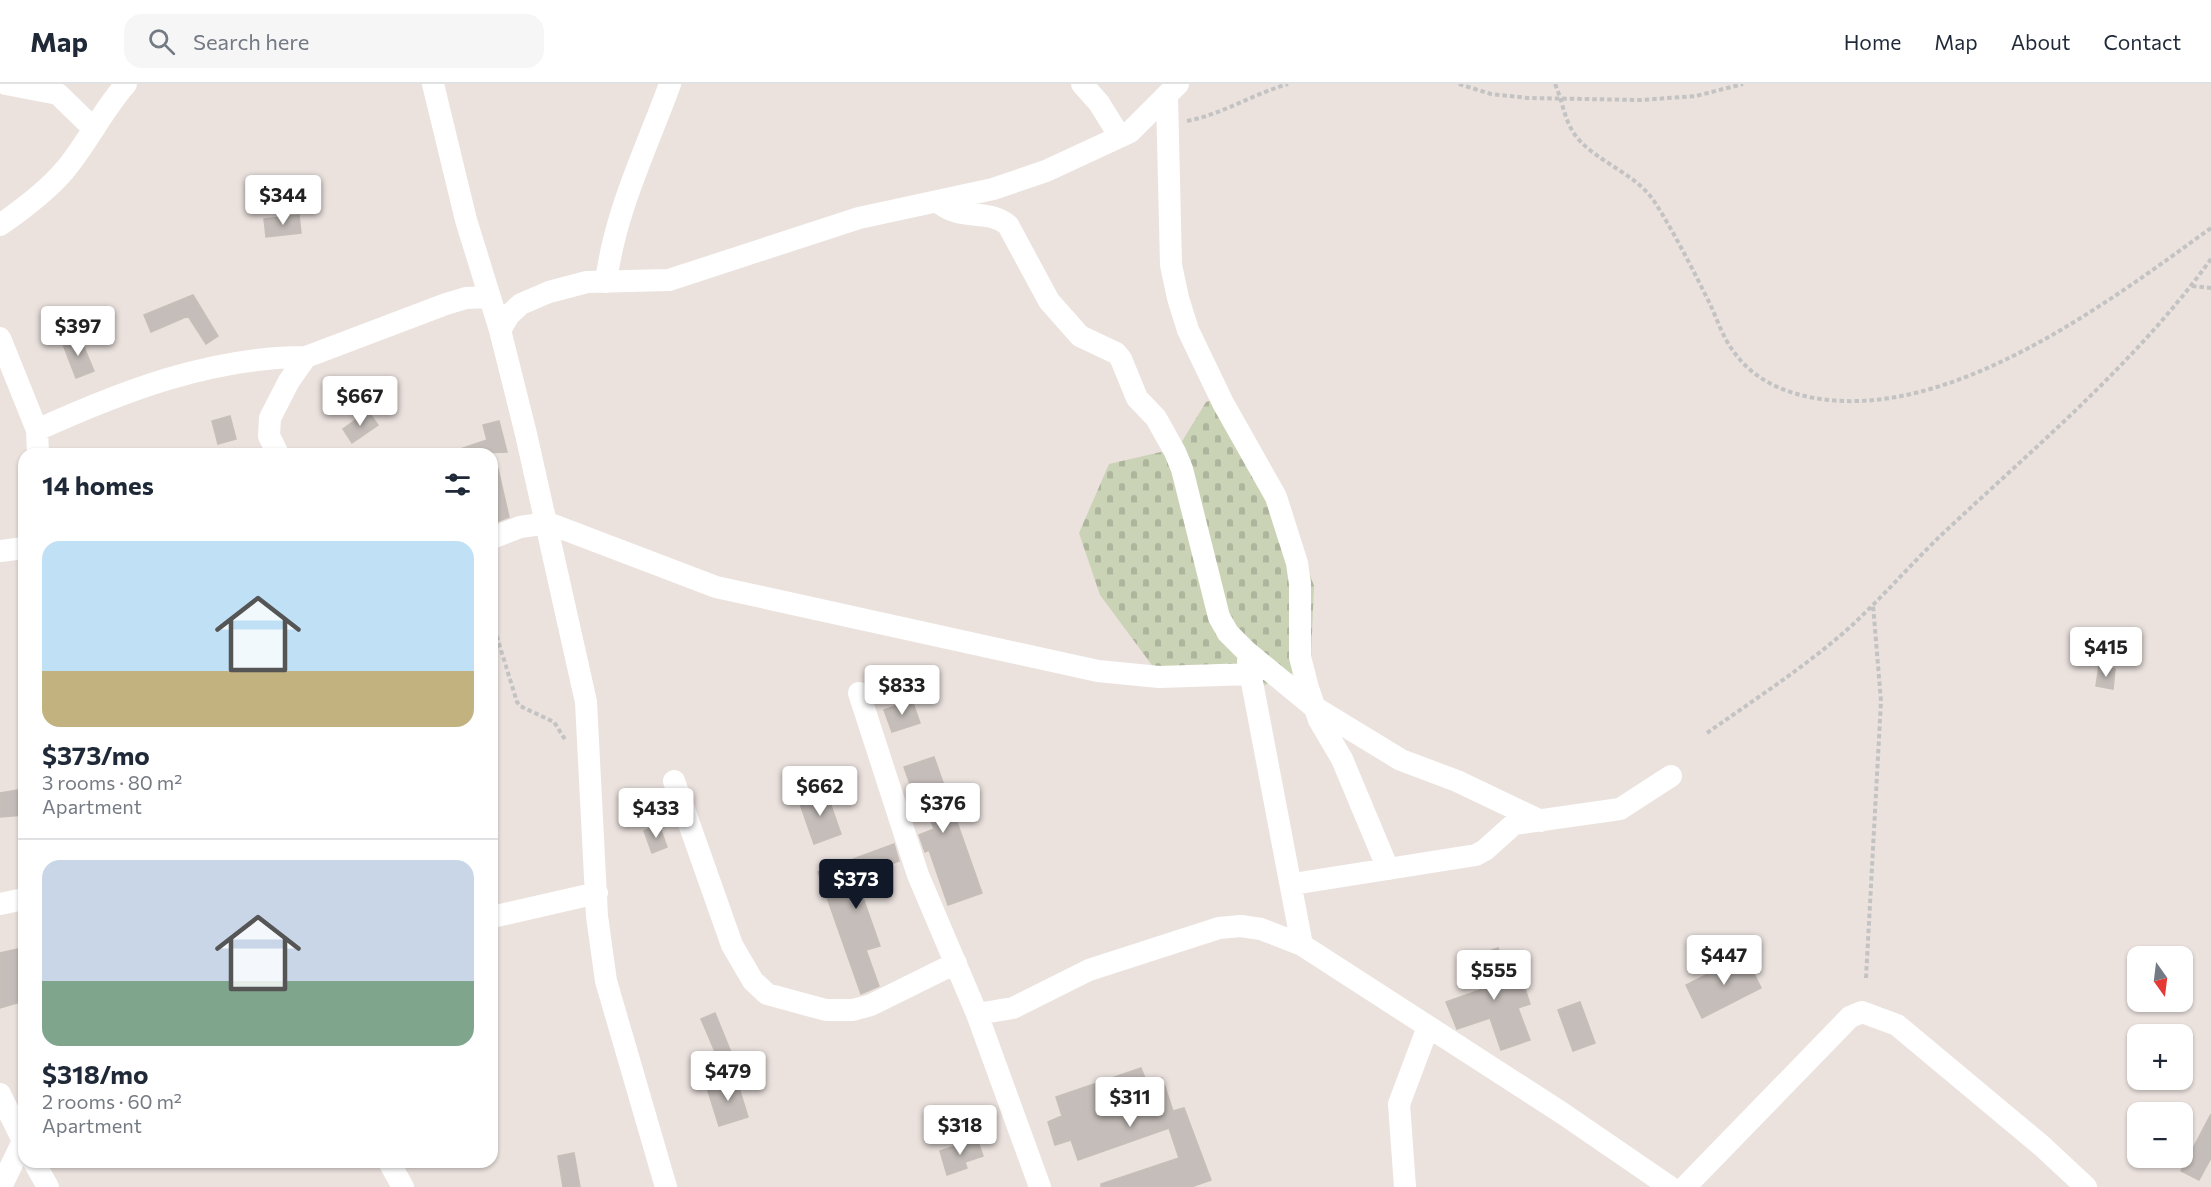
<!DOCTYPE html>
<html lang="en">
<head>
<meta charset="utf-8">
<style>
	:root { --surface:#fff; --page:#f6f6f7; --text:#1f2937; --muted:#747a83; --line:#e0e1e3; --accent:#111827 }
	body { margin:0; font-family:Commissioner,sans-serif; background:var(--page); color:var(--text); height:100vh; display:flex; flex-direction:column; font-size:22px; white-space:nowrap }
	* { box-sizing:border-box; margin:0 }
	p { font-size:20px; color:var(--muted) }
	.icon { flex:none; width:33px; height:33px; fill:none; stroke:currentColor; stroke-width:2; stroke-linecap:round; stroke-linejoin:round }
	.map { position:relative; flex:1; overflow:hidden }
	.details { position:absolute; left:18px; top:364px; width:480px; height:720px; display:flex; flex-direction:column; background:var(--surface); border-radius:18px; box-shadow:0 2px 4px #0004 }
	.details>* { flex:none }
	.needle { width:39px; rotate:166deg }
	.controls { position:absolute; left:2127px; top:862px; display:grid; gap:12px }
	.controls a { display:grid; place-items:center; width:66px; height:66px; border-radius:12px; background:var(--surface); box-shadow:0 2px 4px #0004; font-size:30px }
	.price { position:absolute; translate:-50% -51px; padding:0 14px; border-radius:6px; background:#fff; color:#222; font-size:20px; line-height:39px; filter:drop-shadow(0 2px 3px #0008) }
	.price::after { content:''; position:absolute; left:50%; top:36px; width:18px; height:14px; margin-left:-9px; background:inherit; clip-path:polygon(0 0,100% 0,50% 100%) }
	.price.on { background:var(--accent); color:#fff }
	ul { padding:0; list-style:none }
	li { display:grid; align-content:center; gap:12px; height:318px; padding:0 24px }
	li+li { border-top:2px solid var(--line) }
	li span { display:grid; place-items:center; height:186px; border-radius:18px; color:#555 }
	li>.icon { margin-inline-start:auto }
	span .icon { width:108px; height:108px; fill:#fffc; stroke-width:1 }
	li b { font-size:26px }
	h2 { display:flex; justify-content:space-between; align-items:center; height:72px; padding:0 24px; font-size:26px }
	header { display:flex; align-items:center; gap:36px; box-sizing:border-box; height:84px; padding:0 30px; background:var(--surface); border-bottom:2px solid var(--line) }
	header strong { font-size:28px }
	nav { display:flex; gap:33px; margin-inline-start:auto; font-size:21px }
	.search { width:420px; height:54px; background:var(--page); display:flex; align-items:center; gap:15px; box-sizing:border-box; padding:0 21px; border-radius:18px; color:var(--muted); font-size:22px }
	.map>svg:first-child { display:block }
	.cemetery { fill:url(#cemetery-stones) }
	.building { fill:#c4bdb9; stroke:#c6beb7; stroke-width:1.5 }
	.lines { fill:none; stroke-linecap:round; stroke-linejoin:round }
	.path { stroke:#c3c3c3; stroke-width:4; stroke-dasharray:4.5 3; stroke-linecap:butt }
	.minor { stroke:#fff; stroke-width:22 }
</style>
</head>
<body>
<header>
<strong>Map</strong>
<div class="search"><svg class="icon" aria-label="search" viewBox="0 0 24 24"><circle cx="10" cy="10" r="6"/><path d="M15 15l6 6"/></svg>Search here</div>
<nav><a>Home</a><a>Map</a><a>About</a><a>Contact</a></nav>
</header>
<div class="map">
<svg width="2211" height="1103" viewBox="0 0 2211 1103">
	<defs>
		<pattern id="cemetery-stones" width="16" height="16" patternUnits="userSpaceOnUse" patternTransform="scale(1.5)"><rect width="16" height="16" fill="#cbd3b6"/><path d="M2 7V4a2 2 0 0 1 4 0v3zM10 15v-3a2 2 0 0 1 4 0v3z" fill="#aeb59d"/></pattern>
	</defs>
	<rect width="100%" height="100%" fill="#ebe2de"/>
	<path class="cemetery" d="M1212 316 1276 394 1314 502 1311 573 1297 587 1258 604 1227 592H1160L1100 511 1079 449 1109 380 1178 364 1206 318Z"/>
	<path class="building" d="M299 131 301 149 266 153 264 135Z
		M193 211 218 252 206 260 188 232 151 248 144 231Z
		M79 251 94 287 76 294 62 258Z
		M368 327 378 341 352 359 343 345Z
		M230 332 236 355 218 360 212 337Z
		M499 337 507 368 451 370V368L487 356 483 341Z
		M498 385 509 433 492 440V386Z
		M2099 582 2115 585 2113 605 2096 602Z
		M912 616 920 639 892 648 884 626Z
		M934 673 982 809 948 821 929 766 925 768 919 751 934 745 924 717 917 720 904 683Z
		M24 705V731L0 733V709Z
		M826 707 841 750 814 760 799 717Z
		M659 741 667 763 652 769 644 747Z
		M894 760 899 777 856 794 880 862 866 866 879 902 861 910 818 788Z
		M22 864 24 917 0 924V869Z
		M1498 864 1509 897 1521 892 1530 920 1518 924 1530 956 1501 966 1490 934 1457 945 1446 918 1480 906 1469 874Z
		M1745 871 1761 904 1702 934 1686 901Z
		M1580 918 1595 959 1573 967 1558 926Z
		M715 929 735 978 722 984 701 935Z
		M1141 984 1147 999 1162 994 1173 1027 1184 1024 1211 1096 1191 1103H1101V1100L1179 1074 1169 1044 1078 1076 1071 1056 1055 1061 1048 1038 1062 1032 1056 1013Z
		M736 994 748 1033 719 1042 707 1004Z
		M2211 1030V1074L2199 1096 2181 1087Z
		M977 1055 983 1072 965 1078 967 1084 947 1091 940 1067Z
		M574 1069 580 1103H563L558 1072Z"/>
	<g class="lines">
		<path class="path" d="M1459 0 1491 10 1528 14 1641 16 1696 12 1743 0
			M1555 0C1564 20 1564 40 1580 57 1603 81 1638 91 1656 120 1676 152 1693 186 1710 220 1717 235 1723 254 1734 268 1753 295 1782 308 1814 314 1950 338 2107 219 2211 144
			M1187 37C1223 30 1253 10 1288 0
			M2192 202 2211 204
			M492 546 497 553 517 618 520 622 554 638 566 657
			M1707 649C1755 615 1805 583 1849 544 1885 511 1916 474 1952 441 2042 357 2138 276 2211 175
			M1866 894 1881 617 1873 521"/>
		<path class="minor" d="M6 0 58 10 94 45
			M433 0 466 136 500 246 526 350 586 618 597 832 606 897 666 1103
			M1082 0 1099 19 1120 53
			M1167 12 1171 181 1178 214 1188 246 1223 319 1276 413 1297 479 1300 500V573L1308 604 1319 636 1342 675 1388 785
			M938 118C962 138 987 124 1008 141L1049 217 1080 252 1116 269 1121 275 1137 314 1156 334 1175 368 1182 385 1219 533 1228 549 1246 567 1314 623 1401 676 1457 697 1541 737
			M0 141C23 125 46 108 64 87 87 60 102 27 126 0
			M606 198C615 127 646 66 670 0
			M500 246 509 231 521 220 549 208 587 198 669 196 859 134 993 105 1046 87 1130 48 1178 0
			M0 254 37 346 38 370
			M37 346C123 307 211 273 306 273
			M278 370 269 352 270 334 289 297 306 273 446 220 466 214 489 213
			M492 454 520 443 548 439 716 503 1098 587 1159 593 1251 590
			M0 467 24 464
			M1248 577 1302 861
			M859 609 918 791 977 930 1040 1103
			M674 697 732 861 753 897 767 910 826 926H853L871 921 956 879
			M1293 800 1476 771 1485 766 1514 740 1620 725 1671 692
			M0 820 24 815
			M492 833 597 809
			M977 930 1013 924 1089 886 1219 844 1241 842 1261 845 1302 861 1562 1029 1670 1103
			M0 1010 24 1059
			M34 1078 48 1103
			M389 1078 403 1103
			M1 1103 23 1057
			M1405 1103 1399 1020 1428 943
			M1685 1103 1850 933 1862 928 1897 941 2042 1062 2086 1103"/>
	</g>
</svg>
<div class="controls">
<a><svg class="needle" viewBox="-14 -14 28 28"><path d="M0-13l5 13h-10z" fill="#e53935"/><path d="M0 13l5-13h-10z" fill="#747a83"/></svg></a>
<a>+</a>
<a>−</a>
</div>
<b class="price" style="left:283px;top:142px">$344</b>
<b class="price" style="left:78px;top:273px">$397</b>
<b class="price" style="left:360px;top:343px">$667</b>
<b class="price" style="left:2106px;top:594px">$415</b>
<b class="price" style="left:902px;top:632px">$833</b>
<b class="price" style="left:820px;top:733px">$662</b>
<b class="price" style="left:943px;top:750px">$376</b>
<b class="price" style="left:656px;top:755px">$433</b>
<b class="price on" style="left:856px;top:826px">$373</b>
<b class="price" style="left:1724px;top:902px">$447</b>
<b class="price" style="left:1494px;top:917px">$555</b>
<b class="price" style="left:728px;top:1018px">$479</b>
<b class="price" style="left:1130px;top:1044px">$311</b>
<b class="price" style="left:960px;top:1072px">$318</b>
<section class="details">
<h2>14 homes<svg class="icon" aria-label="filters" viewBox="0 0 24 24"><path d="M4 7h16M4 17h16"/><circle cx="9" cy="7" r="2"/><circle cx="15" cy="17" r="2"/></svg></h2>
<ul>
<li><span style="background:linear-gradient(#bfe0f5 70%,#c2b280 0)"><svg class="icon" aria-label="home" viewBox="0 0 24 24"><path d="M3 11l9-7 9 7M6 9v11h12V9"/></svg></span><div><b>$373/mo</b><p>3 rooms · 80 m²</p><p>Apartment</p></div></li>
<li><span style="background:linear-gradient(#c9d6e8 65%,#7fa58c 0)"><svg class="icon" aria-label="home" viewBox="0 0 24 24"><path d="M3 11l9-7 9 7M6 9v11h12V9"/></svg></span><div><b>$318/mo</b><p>2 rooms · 60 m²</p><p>Apartment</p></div></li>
</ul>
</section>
</div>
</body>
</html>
